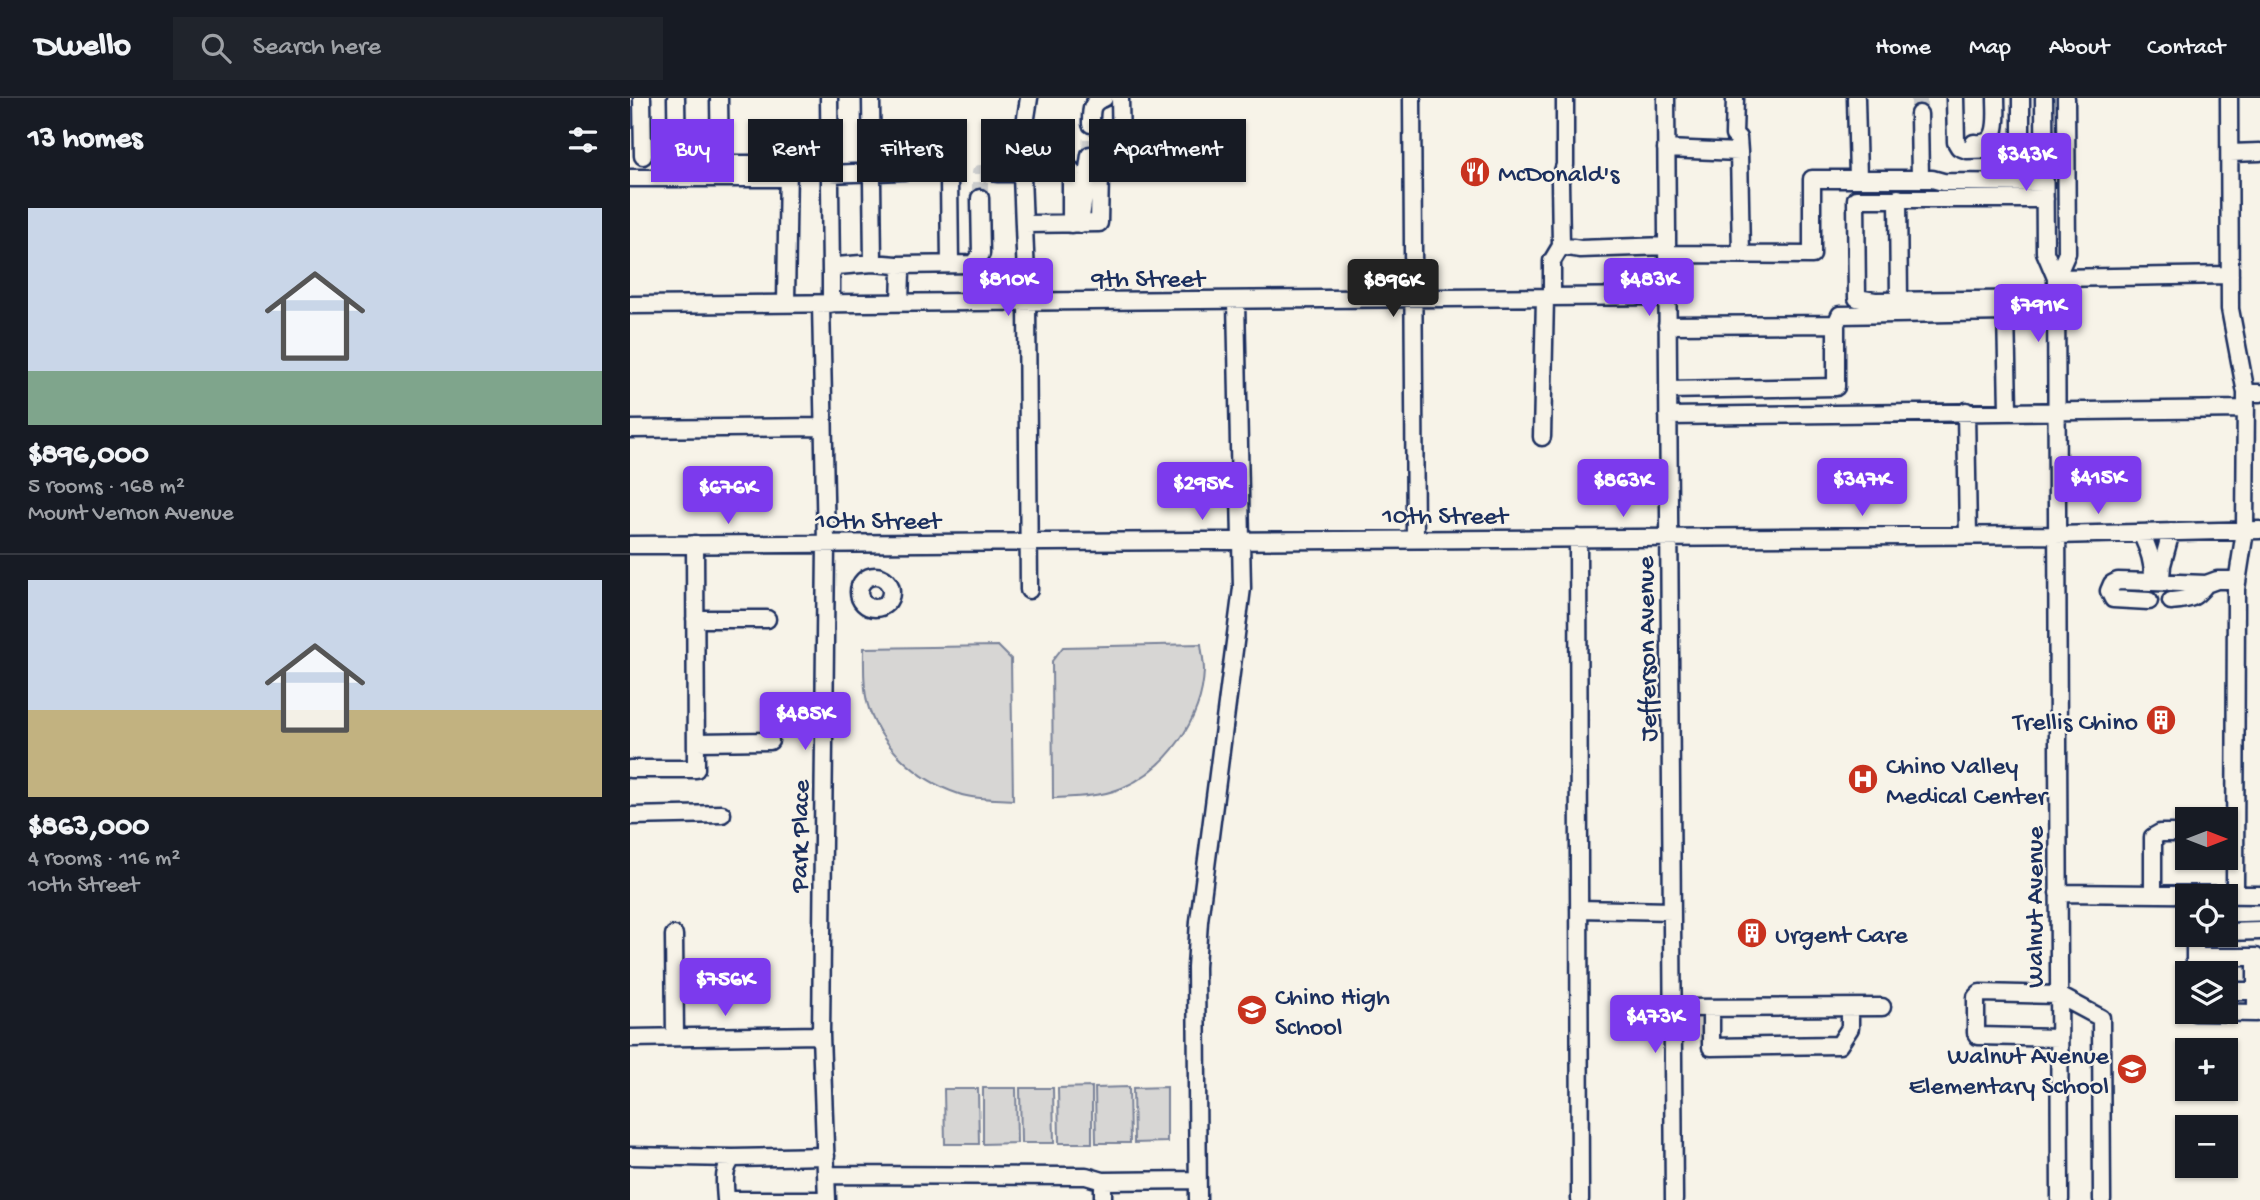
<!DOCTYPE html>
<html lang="en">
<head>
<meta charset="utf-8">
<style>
	:root { --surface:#171b24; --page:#20242c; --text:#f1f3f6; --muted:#9ea1a6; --line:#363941; --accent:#7c3aed }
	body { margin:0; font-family:"Gochi Hand",sans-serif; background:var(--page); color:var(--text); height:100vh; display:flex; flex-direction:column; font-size:26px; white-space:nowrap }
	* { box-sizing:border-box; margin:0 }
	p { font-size:23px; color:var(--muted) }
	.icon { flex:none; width:38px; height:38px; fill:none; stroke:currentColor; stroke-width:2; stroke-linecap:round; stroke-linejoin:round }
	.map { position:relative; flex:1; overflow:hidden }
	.sheet { display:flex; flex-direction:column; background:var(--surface); width:630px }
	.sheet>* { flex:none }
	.top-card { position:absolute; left:21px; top:21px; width:665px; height:63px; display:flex; gap:14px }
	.needle { width:46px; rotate:90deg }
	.controls { position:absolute; left:1545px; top:709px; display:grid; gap:14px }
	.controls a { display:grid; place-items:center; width:63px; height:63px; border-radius:0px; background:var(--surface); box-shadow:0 2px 5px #0004; font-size:35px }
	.price { position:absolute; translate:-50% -60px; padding:0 16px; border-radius:7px; background:var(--accent); color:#fff; font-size:23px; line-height:46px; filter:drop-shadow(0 2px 4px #0008) }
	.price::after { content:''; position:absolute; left:50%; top:42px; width:21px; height:16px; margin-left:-10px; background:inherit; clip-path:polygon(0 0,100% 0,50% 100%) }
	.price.on { background:#222; color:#fff }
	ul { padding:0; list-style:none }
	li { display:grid; align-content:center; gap:14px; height:371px; padding:0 28px }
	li+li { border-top:2px solid var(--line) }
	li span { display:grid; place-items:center; height:217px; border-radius:0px; color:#555 }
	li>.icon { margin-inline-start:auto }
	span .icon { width:126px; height:126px; fill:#fffc; stroke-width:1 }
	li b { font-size:30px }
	h2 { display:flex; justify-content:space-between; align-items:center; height:84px; padding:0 28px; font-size:30px }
	.tag { padding:0 24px; border-radius:0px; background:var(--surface); box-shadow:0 2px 5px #0004; font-size:24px; line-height:63px }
	.tag.on { background:var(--accent); color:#fff }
	header { display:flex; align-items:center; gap:42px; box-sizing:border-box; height:98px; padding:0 35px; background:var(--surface); border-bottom:2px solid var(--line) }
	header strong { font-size:33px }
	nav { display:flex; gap:38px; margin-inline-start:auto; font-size:24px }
	.search { width:490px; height:63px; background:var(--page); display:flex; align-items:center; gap:18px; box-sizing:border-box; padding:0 24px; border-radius:0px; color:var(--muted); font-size:26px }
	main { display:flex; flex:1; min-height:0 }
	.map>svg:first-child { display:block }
	.green { fill:#d7d6d4; stroke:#798299; stroke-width:2 }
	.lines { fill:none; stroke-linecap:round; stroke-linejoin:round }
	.minor-tunnel { stroke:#cbcccc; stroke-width:16; stroke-dasharray:16 8; stroke-linecap:butt }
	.minor-casing { stroke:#1b2f5e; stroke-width:21 }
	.minor { stroke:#f7f3e8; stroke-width:16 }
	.labels { text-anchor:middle; stroke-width:5; stroke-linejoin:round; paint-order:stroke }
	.poi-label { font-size:26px; fill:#1b2f5e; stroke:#f7f3e8; text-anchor:start }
	.street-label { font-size:26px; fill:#1b2f5e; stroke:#f7f3e8 }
</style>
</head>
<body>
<header>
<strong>Dwello</strong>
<div class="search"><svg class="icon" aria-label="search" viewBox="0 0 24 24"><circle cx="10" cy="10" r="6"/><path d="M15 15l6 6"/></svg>Search here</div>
<nav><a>Home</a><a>Map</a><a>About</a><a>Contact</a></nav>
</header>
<main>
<section class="sheet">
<h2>13 homes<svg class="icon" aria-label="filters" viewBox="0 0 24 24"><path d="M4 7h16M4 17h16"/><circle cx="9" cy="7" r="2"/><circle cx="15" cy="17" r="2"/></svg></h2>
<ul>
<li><span style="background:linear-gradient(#c9d6e8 75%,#7fa58c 0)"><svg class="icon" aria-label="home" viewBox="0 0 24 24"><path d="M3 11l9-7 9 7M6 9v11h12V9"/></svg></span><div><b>$896,000</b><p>5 rooms · 168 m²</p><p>Mount Vernon Avenue</p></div></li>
<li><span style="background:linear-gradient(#c9d6e8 60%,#c2b280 0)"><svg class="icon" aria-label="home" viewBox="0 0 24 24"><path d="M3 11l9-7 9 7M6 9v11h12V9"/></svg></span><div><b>$863,000</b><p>4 rooms · 116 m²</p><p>10th Street</p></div></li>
</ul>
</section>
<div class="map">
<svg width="1630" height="1102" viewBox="0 0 1630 1102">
	<rect width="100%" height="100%" fill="#f7f3e8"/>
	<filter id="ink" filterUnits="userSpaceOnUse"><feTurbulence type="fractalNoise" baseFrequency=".0143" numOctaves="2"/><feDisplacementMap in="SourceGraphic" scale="14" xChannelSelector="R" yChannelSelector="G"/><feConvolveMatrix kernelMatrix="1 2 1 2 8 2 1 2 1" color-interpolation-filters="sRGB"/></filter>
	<g filter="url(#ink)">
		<path class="green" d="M571 546C572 555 574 564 574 573 572 622 537 671 492 690 470 699 446 699 423 700L422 563 433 549Z
			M368 548 381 561 383 702C366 700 345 702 329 696 289 683 248 647 237 604 233 587 234 568 234 550Z
			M462 989V1045H429L428 990Z
			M499 989 500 1045H466L465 990Z
			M537 989V1044L504 1045 503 990Z
			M353 990H386L387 1045 353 1046Z
			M390 990H423L424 1045H391Z
			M314 991H348L349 1046H315Z"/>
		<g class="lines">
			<path class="minor-tunnel" d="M1289 16V0
				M460 57 461 26
				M350 100V75H367"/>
			<g class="minor-casing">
				<path id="minor" d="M12 0 13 58
					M46 0 47 66H158L156 206
					M89 0 90 66
					M199 0 201 176
					M241 0 243 165 267 167 271 174 270 205
					M399 0 391 52 397 204 399 492
					M782 0 785 441
					M1036 0 1044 1102
					M1105 0 1104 37 1108 40 1109 54
					M1226 0 1228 80
					M1325 0 1326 44 1329 49 1337 52 1413 50
					M1391 0V51
					M1414 0 1415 154 1426 180 1430 1102
					M1599 0 1600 211 1616 295H1630
					M1289 16 1290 81
					M461 26C461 13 460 4 474 0
					M1344 45C1371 49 1366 19 1366 0
					M1036 51 1109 54 1111 156
					M1600 55 1630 54
					M441 72V126
					M367 75H391
					M200 76 316 71 319 80 320 166
					M0 80H158
					M1268 100 1269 203
					M1415 101H1226L1227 200 1245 203 1426 201
					M394 126 469 125 470 75 491 48 490 0
					M450 126 460 57
					M931 148 950 151 1037 148
					M1037 156 1182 157V81H1302L1313 84 1414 85
					M267 167 343 166 351 156 350 100
					M1426 180 1437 155 1436 0
					M1426 180 1600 177
					M922 199V163L931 148 930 83 935 67V0
					M191 206 196 445 191 937 197 1102
					M201 206V176L207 168 243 165
					M0 207 1037 198
					M1037 227 1206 226
					M1038 292 1206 289V226L1210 217 1376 214
					M1378 312 1376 214H1426
					M1336 313 1338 438
					M1038 318 1615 311
					M0 331 193 329
					M912 339 915 199
					M1511 435C1519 452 1524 465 1523 484L1488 483 1482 486 1479 493 1483 501 1519 503
					M948 440 950 1102
					M0 447 1426 437 1630 432
					M229 494a16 16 0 1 1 32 0a16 16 0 1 1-32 0Z
					M1531 480 1532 467 1541 434
					M1523 484 1576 486
					M1541 503C1561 501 1564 501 1576 486L1587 482H1607
					M65 521H137
					M66 644 140 643
					M0 671H66L65 446
					M0 718 92 716
					M1428 795 1630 797
					M1523 796V739L1530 735H1558
					M1605 797 1606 491 1615 433 1616 295
					M949 811 1042 813
					M1596 834 1630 833
					M44 837 45 939
					M1565 859H1626V893H1596
					M1565 875V836
					M1043 910 1252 909
					M1081 910V949L1209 947 1220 930V910
					M1565 914 1626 915V893
					M0 940 191 937
					M1429 940 1348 938 1346 935V899L1350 895 1428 897 1471 920 1472 1102
					M0 1058 103 1060 196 1058
					M103 1060C92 1071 95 1087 96 1102H197
					M196 1077 456 1078 473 1083V1102
					M473 1083 566 1082
					M568 1102 566 869 569 823 612 490 606 203"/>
			</g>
			<use href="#minor" class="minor"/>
		</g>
	</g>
	<defs>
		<g id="restaurant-disc" transform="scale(1.575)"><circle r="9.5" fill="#c8321e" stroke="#f7f3e8"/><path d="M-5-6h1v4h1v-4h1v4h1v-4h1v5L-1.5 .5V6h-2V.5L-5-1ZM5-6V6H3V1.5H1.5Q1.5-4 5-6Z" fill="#fff"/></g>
		<g id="building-disc" transform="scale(1.575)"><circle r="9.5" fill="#c8321e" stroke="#f7f3e8"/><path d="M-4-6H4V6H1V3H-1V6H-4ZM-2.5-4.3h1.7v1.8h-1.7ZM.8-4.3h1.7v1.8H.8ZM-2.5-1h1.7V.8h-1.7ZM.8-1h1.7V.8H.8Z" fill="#fff"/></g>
		<g id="hospital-disc" transform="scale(1.575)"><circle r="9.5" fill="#c8321e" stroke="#f7f3e8"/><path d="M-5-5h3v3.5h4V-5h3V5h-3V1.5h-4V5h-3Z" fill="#fff"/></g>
		<g id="school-disc" transform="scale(1.575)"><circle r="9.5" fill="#c8321e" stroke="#f7f3e8"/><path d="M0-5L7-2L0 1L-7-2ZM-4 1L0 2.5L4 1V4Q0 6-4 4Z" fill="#fff"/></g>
	</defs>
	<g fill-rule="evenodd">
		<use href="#restaurant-disc" x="845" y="74"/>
		<use href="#building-disc" x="1531" y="622"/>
		<use href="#hospital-disc" x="1233" y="681"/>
		<use href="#building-disc" x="1122" y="835"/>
		<use href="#school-disc" x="622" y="912"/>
		<use href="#school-disc" x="1502" y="971"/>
	</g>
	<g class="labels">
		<g class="poi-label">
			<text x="868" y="83">McDonald's</text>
			<text x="1508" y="631" text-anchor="end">Trellis Chino</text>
			<text x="1256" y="675">Chino Valley<tspan x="1256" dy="30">Medical Center</tspan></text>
			<text x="1145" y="844">Urgent Care</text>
			<text x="645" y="906">Chino High<tspan x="645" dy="30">School</tspan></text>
			<text x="1479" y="965" text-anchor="end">Walnut Avenue<tspan x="1479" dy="30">Elementary School</tspan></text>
		</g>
		<g class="street-label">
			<text x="518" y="188">9th Street</text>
			<text x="815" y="425">10th Street</text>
			<text x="248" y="430">10th Street</text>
			<text transform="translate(1015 551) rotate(-91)" y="9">Jefferson Avenue</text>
			<text transform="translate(168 738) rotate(-89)" y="9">Park Place</text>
			<text transform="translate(1403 809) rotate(-90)" y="9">Walnut Avenue</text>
		</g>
	</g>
</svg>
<div class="controls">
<a><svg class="needle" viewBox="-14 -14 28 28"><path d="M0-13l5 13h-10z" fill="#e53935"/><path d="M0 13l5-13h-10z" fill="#9ea1a6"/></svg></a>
<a><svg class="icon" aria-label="locate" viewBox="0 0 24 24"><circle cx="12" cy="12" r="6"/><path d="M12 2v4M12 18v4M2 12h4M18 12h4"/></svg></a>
<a><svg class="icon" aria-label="layers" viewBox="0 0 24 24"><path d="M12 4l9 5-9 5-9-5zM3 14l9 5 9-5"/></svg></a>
<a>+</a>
<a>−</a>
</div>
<b class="price" style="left:1396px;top:95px">$343K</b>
<b class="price" style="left:378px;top:220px">$810K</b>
<b class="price" style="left:1019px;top:220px">$483K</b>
<b class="price on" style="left:763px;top:221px">$896K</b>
<b class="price" style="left:1408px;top:246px">$791K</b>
<b class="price" style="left:1468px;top:418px">$415K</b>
<b class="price" style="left:1232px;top:420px">$347K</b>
<b class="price" style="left:993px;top:421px">$863K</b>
<b class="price" style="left:572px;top:424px">$295K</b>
<b class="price" style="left:98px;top:428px">$676K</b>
<b class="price" style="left:175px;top:654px">$485K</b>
<b class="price" style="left:95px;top:920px">$756K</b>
<b class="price" style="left:1025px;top:957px">$473K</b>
<div class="top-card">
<a class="tag on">Buy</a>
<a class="tag">Rent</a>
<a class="tag">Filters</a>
<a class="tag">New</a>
<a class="tag">Apartment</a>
</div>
</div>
</main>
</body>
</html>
